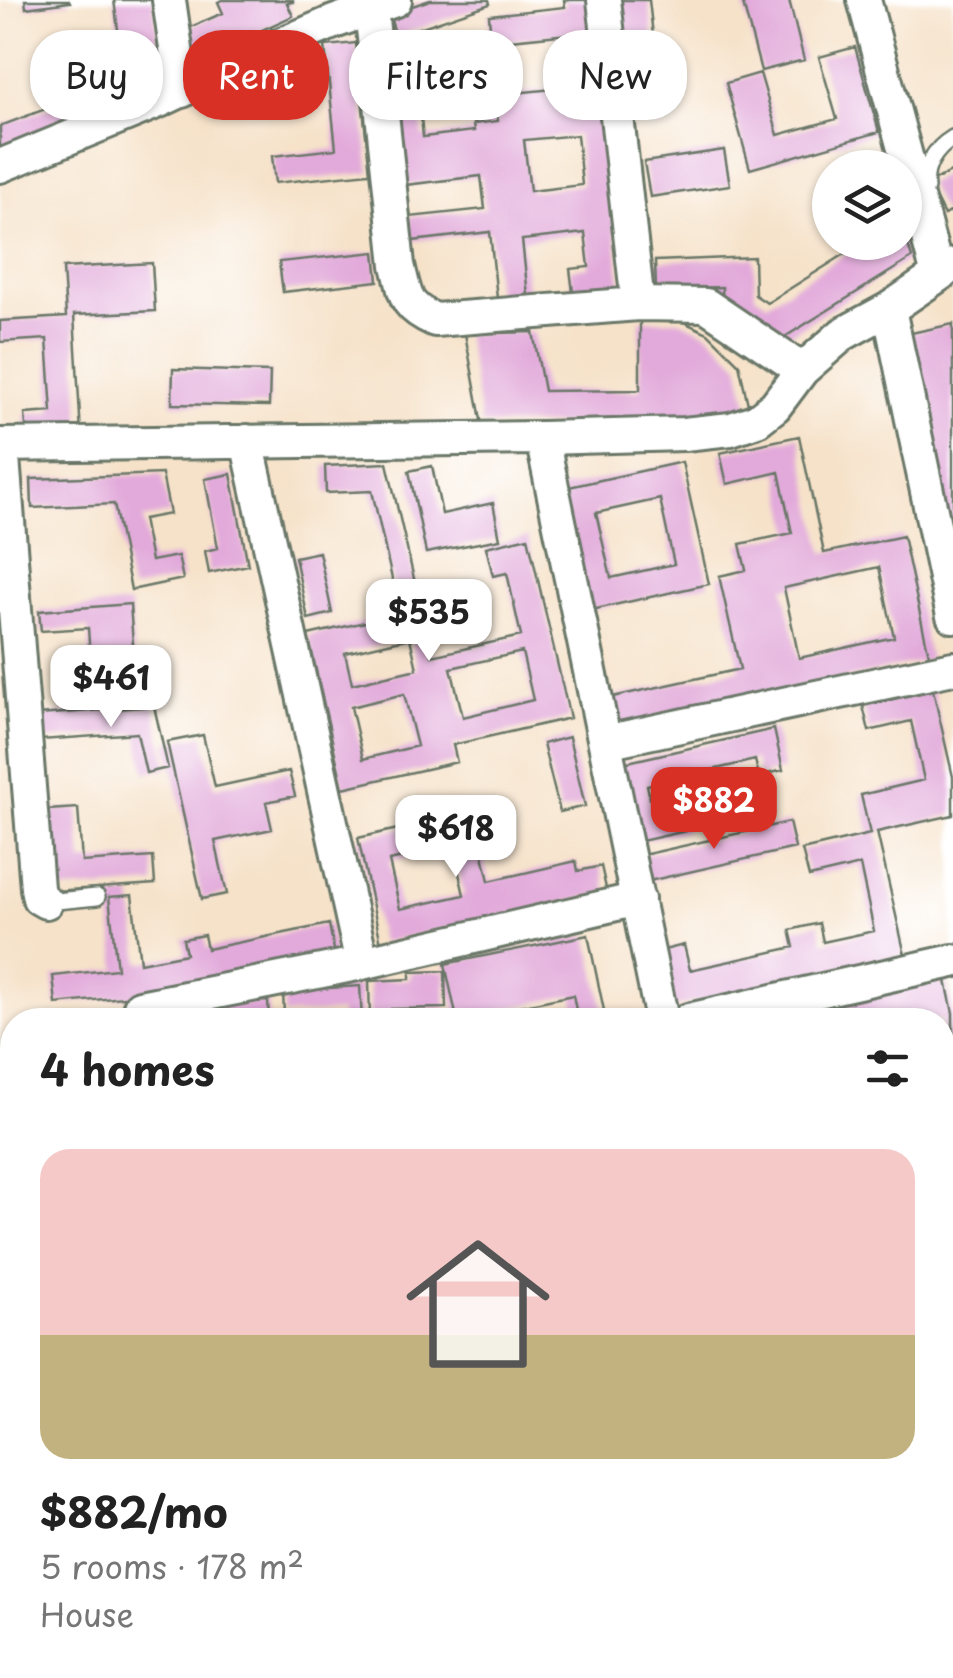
<!DOCTYPE html>
<html lang="en">
<head>
<meta charset="utf-8">
<style>
	:root { --surface:#fff; --page:#f6f6f6; --text:#222; --muted:#767676; --line:#e0e0e0; --accent:#d93025 }
	body { margin:0; font-family:"Playpen Sans",sans-serif; background:var(--page); color:var(--text); height:100vh; display:flex; flex-direction:column; font-size:38px; white-space:nowrap }
	* { box-sizing:border-box; margin:0 }
	p { font-size:32px; color:var(--muted) }
	.icon { flex:none; width:55px; height:55px; fill:none; stroke:currentColor; stroke-width:2; stroke-linecap:round; stroke-linejoin:round }
	.map { position:relative; flex:1; overflow:hidden }
	.drawer { position:absolute; left:0px; top:1008px; width:955px; height:672px; display:flex; flex-direction:column; background:var(--surface); border-radius:40px 40px 0 0; box-shadow:0 2px 8px #0004 }
	.drawer>* { flex:none }
	.top-card { position:absolute; left:30px; top:30px; width:895px; height:90px; display:flex; gap:20px }
	.buttons { position:absolute; left:812px; top:150px; display:grid; gap:20px }
	.buttons a { display:grid; place-items:center; width:110px; height:110px; border-radius:50%; background:var(--surface); box-shadow:0 2px 8px #0004; font-size:50px }
	.price { position:absolute; translate:-50% -85px; padding:0 22px; border-radius:20px; background:#fff; color:#222; font-size:32px; line-height:65px; filter:drop-shadow(0 2px 5px #0008) }
	.price::after { content:''; position:absolute; left:50%; top:60px; width:30px; height:22px; margin-left:-15px; background:inherit; clip-path:polygon(0 0,100% 0,50% 100%) }
	.price.active { background:var(--accent); color:#fff }
	ul { padding:0; list-style:none }
	li { display:grid; align-content:center; gap:20px; height:530px; padding:0 40px }
	li+li { border-top:2px solid var(--line) }
	li span { display:grid; place-items:center; height:310px; border-radius:30px; color:#555 }
	li>.icon { margin-inline-start:auto }
	span .icon { width:180px; height:180px; fill:#fffc; stroke-width:1 }
	li b { font-size:42px }
	h2 { display:flex; justify-content:space-between; align-items:center; height:120px; padding:0 40px; font-size:42px }
	.tag { padding:0 35px; border-radius:40px; background:var(--surface); box-shadow:0 2px 8px #0004; font-size:35px; line-height:90px }
	.tag.active { background:var(--accent); color:#fff }
	.map>svg:first-child { display:block }
	.building { fill:#e2aada; fill-rule:evenodd }
	.lines { fill:none; stroke-linecap:round; stroke-linejoin:round }
	.lane-casing { stroke:#6a7768; stroke-width:20 }
	.street-casing { stroke:#6a7768; stroke-width:38 }
	.lane { stroke:#fff; stroke-width:15 }
	.street { stroke:#fff; stroke-width:32 }
</style>
</head>
<body>
<div class="map">
<svg width="953" height="1678" viewBox="0 0 953 1678">
	<rect width="100%" height="100%" fill="#fff"/>
	<filter id="ink" filterUnits="userSpaceOnUse"><feTurbulence type="fractalNoise" baseFrequency=".01" numOctaves="2"/><feDisplacementMap in="SourceGraphic" scale="20" xChannelSelector="R" yChannelSelector="G"/><feConvolveMatrix kernelMatrix="1 2 1 2 8 2 1 2 1" color-interpolation-filters="sRGB"/></filter>
	<filter id="wash" filterUnits="userSpaceOnUse"><feTurbulence type="fractalNoise" baseFrequency=".0048" numOctaves="4" result="noise"/><feDisplacementMap in="SourceGraphic" scale="40" xChannelSelector="R" yChannelSelector="G"/><feGaussianBlur stdDeviation="2.25" result="paint"/><feColorMatrix in="noise" values="0 0 0 0 0 0 0 0 0 0 0 0 0 0 0 0 0 1.4 0 .05"/><feComposite in="paint" operator="in"/></filter>
	<g filter="url(#wash)">
		<rect width="100%" height="100%" fill="#f6e2c9"/>
		<g id="blocks">
			<path class="building" d="M25 0H69L70 2 26 8Z
				M114 0H153L165 93 0 156V126L80 96 71 72 121 52Z
				M222 0H293V2L287 3 293 16 191 62 186 29 223 13 218 2Z
				M430 0H489L490 4 396 36 389 14Z
				M564 0H590L622 295 574 300 570 269 589 267 585 233 522 240 529 305 498 308 490 232 412 241 409 217 485 209 481 176 405 185 394 81 417 78 423 137 474 131 473 124 498 121 495 95 574 87 568 34 491 42 489 15 565 7ZM577 135 582 185 530 191 524 140Z
				M617 0H649L655 53 624 57Z
				M742 0H789L804 60 761 71Z
				M356 43 370 173 275 183 272 156 336 149 325 46Z
				M855 47 879 132 750 169 726 83 760 73 778 135 837 119 819 57Z
				M724 150 730 185 650 197 644 162Z
				M953 171V211L944 215 928 183Z
				M905 235 912 258 775 343 723 309 722 287 656 289 655 261 754 257 755 295 767 303 864 242H905Z
				M375 252 378 281 283 292 279 262Z
				M152 263 155 311 74 315 81 434 27 437 25 414 52 412 47 339 0 342V321L66 317 63 268Z
				M640 320H679L708 333 739 364 749 409 679 424 482 425 465 334 533 332 544 391 640 390Z
				M953 324V552L902 335Z
				M173 369 270 372 269 406 172 404Z
				M799 436 824 553 903 536 930 660 615 729 608 698 740 669 719 576 746 570 740 544 792 533 779 472 727 484 720 453ZM879 567 894 637 799 658 784 588Z
				M682 462 709 584 587 611 560 489ZM660 499 674 564 611 578 596 513Z
				M387 463 432 656 521 636 507 573 493 576 486 547 528 537 570 718 453 745 457 762 343 788 308 635 400 614 372 491 326 493 325 466ZM410 638 417 669 352 684 345 653ZM522 652 533 700 463 717 451 668ZM404 694 417 746 363 759 351 707Z
				M432 466 442 514 493 503 500 539 426 553 409 471Z
				M162 474 170 514 143 519 151 561 178 556 183 579 131 590 114 504 32 508 31 479Z
				M231 474 248 565 209 573 205 551 218 548 205 479Z
				M319 552 332 613 308 619 295 557Z
				M130 604 136 685 92 687 88 628 41 631 39 611Z
				M933 690 953 777V815L877 832 905 955 669 1008 656 952 684 945 690 970 794 947 790 930 819 923 823 942 874 931 860 865 809 877 802 850 870 834 861 795 924 780 911 721 869 731 863 706Z
				M154 706 168 768 146 773 137 733 41 740 39 715Z
				M774 729 783 770 759 776 755 760 647 785 650 799 678 793 686 831 637 842 619 764Z
				M203 735 215 787 289 771 295 796 266 802 272 829 215 841 227 894 202 899 167 742Z
				M569 737 585 806 560 812 543 744Z
				M78 808 82 862 153 857 155 884 54 891 48 810Z
				M473 812 489 881 576 861 578 871 601 866 607 893 381 943 358 838ZM453 847 464 895 400 909 389 861Z
				M789 822 795 848 640 883 634 857Z
				M132 895 140 963 186 954 183 939 204 935 207 949 329 924 335 955 143 995 56 1004 53 976 117 969 109 897Z
				M588 935 606 1020H578L573 995 457 1019 445 964Z
				M445 971 446 1008 391 1009V1020H370L369 981 410 979V972Z
				M945 976 953 1013V1096L942 1099V1020H897L896 1014 869 1020H796L794 1011Z
				M360 986 362 1020H341V1012L284 1015 283 991Z
				M268 1001 269 1020H208L207 1004Z
				M953 1194V1227L942 1229V1197Z
				M953 1269V1297L942 1299V1272Z
				M0 1365H12V1389H0Z
				M942 1373 951 1394 953 1393V1421L942 1424Z
				M7 1443 12 1444V1629L0 1630V1507Z
				M204 1668H227V1678H204Z
				M391 1668H426V1678H391Z
				M484 1668H505V1678H484Z
				M559 1668H586V1678H559Z
				M644 1668H795V1678H644Z
				M349 1674V1678H312V1675Z"/>
		</g>
	</g>
	<g filter="url(#ink)">
		<use href="#blocks" fill-opacity="0" stroke="#6a7768" stroke-width="2.5"/>
		<g class="lines">
			<g class="lane-casing">
				<path id="lane" d="M926 188C923 167 935 149 953 138
					M46 902 97 897
					M937 1668 939 1678
					M823 1678V1668"/>
			</g>
			<g class="street-casing">
				<path id="street" d="M169 0 182 91
					M370 0 398 265C406 297 404 306 435 320L638 304 706 305 802 370
					M604 0 638 304
					M864 0 938 275
					M0 166 159 101 268 50 331 23 395 0
					M889 309 953 616
					M542 438 662 1020
					M247 441 362 963
					M0 445 542 438 684 434 731 429 757 420 775 406 802 370 843 334 889 309 953 265
					M2 445 37 888 39 898 46 902
					M605 742 953 668
					M140 1007 362 963 638 899
					M688 1020 953 961
					M942 1251 953 1248
					M942 1645 953 1641
					M0 1650 12 1654
					M877 1670 884 1668"/>
			</g>
			<use href="#lane" class="lane"/>
			<use href="#street" class="street"/>
		</g>
	</g>
</svg>
<div class="buttons">
<a><svg class="icon" aria-label="layers" viewBox="0 0 24 24"><path d="M12 4l9 5-9 5-9-5zM3 14l9 5 9-5"/></svg></a>
</div>
<b class="price" style="left:429px;top:664px">$535</b>
<b class="price" style="left:111px;top:730px">$461</b>
<b class="price active" style="left:714px;top:852px">$882</b>
<b class="price" style="left:456px;top:880px">$618</b>
<div class="top-card">
<a class="tag">Buy</a>
<a class="tag active">Rent</a>
<a class="tag">Filters</a>
<a class="tag">New</a>
</div>
<section class="drawer">
<h2>4 homes<svg class="icon" aria-label="filters" viewBox="0 0 24 24"><path d="M4 7h16M4 17h16"/><circle cx="9" cy="7" r="2"/><circle cx="15" cy="17" r="2"/></svg></h2>
<ul>
<li><span style="background:linear-gradient(#f6c9c9 60%,#c2b280 0)"><svg class="icon" aria-label="home" viewBox="0 0 24 24"><path d="M3 11l9-7 9 7M6 9v11h12V9"/></svg></span><div><b>$882/mo</b><p>5 rooms · 178 m²</p><p>House</p></div></li>
</ul>
</section>
</div>
</body>
</html>
